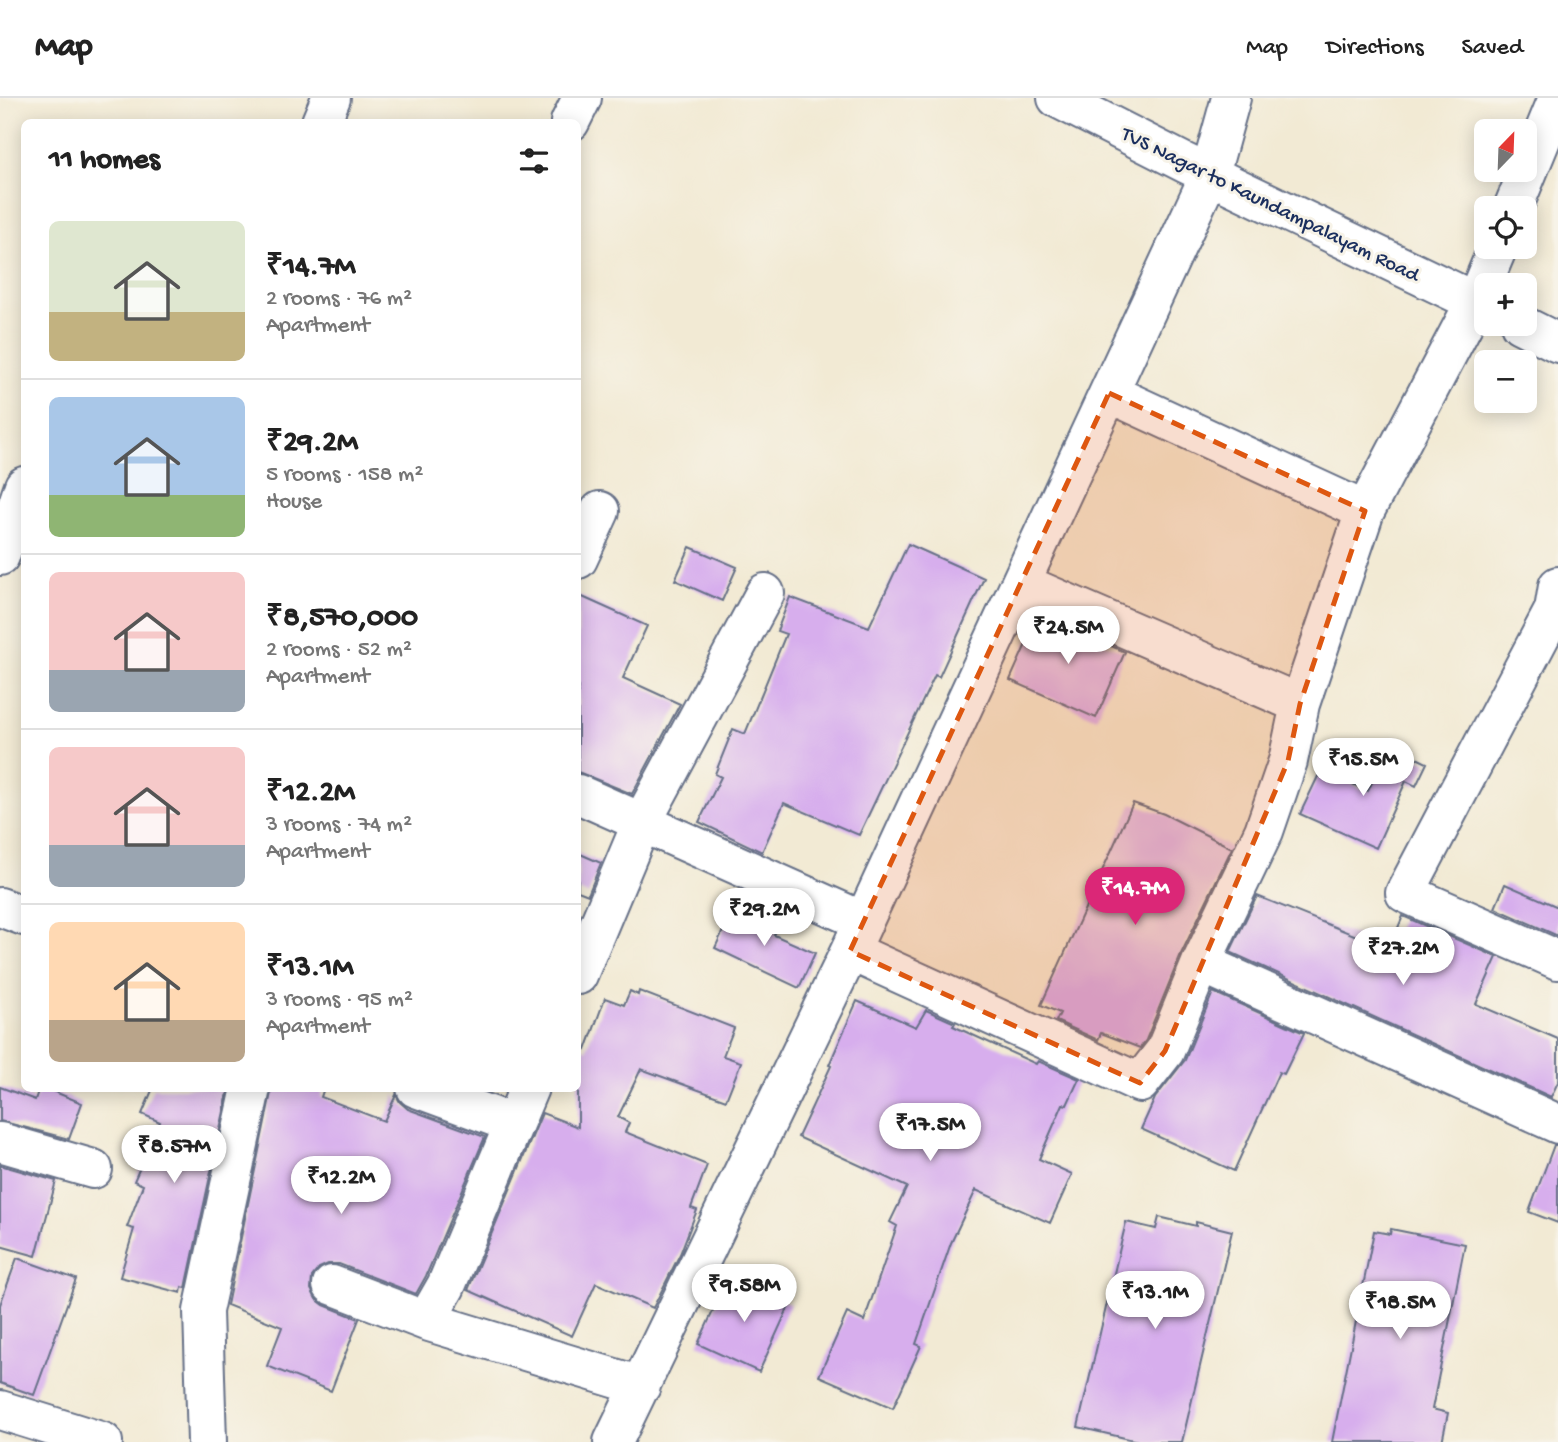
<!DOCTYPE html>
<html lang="en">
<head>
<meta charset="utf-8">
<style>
	:root { --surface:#fff; --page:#f6f6f6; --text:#222; --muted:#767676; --line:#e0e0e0; --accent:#db2777 }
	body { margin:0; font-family:"Gochi Hand",sans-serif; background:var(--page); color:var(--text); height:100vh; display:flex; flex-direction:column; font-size:26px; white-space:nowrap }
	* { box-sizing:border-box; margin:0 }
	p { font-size:23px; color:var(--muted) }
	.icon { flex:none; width:38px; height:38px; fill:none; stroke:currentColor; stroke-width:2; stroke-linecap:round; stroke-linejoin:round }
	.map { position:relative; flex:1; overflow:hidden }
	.drawer { position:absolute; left:21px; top:21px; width:560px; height:973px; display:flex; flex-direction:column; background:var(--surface); border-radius:10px; box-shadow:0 4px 18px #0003 }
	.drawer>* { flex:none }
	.needle { width:46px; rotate:23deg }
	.controls { position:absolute; left:1474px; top:21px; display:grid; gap:14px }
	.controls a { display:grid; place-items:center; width:63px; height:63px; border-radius:10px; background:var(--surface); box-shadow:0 4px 18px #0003; font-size:35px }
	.price { position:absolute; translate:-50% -60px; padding:0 16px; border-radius:24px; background:#fff; color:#222; font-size:23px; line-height:46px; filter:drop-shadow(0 2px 4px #0008) }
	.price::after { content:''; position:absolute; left:50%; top:42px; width:21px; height:16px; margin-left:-10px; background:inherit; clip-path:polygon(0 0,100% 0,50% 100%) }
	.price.active { background:var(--accent); color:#fff }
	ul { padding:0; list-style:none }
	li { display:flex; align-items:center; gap:21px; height:175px; padding:0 28px }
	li+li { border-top:2px solid var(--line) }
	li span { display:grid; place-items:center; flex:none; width:196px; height:140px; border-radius:10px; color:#555 }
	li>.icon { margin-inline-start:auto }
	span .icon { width:84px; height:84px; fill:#fffc; stroke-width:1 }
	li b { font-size:30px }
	h2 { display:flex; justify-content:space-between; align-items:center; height:84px; padding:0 28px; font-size:30px }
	header { display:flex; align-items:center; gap:42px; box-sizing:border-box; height:98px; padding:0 35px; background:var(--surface); border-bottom:2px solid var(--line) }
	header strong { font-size:33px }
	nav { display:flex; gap:38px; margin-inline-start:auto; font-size:24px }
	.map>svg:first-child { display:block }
	.building { fill:#d7aeed }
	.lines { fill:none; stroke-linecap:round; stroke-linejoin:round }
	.minor-casing { stroke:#667087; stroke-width:42 }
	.minor { stroke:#fff; stroke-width:38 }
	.marked { fill:#de5710; fill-opacity:0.2; stroke:#de5710; stroke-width:5; stroke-dasharray:14 9; stroke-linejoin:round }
	.labels { text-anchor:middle; stroke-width:6; stroke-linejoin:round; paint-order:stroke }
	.street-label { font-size:21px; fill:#1b2f5e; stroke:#f7f3e8 }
</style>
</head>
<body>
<header>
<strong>Map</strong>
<nav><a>Map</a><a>Directions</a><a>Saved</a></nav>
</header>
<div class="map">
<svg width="1558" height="1344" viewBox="0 0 1558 1344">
	<rect width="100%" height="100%" fill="#f7f3e8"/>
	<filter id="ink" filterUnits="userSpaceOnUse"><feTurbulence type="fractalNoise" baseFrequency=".0143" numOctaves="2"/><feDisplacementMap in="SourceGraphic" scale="14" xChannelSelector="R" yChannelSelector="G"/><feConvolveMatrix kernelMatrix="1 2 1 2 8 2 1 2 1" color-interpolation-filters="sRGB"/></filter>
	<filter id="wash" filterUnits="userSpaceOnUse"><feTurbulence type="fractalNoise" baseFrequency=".00686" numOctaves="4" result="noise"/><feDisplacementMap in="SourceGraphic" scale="28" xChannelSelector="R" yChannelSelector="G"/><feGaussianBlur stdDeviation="1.57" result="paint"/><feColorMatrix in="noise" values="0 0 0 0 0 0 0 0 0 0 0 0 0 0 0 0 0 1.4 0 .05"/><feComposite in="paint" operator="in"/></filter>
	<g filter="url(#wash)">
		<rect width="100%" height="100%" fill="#f2ead4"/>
		<g id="blocks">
			<path class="building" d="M908 446 984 480 939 579 935 577 859 737 784 705 762 754 699 724 721 679 715 676 733 631 745 636 786 536 777 533 790 499 869 529Z
				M690 449 737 469 722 503 675 482Z
				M578 497 647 528 623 580 680 606 632 696 578 674Z
				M1039 517 1125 554 1096 620 1010 582Z
				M1390 647 1427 665 1416 688 1406 683 1376 750 1300 716 1321 672 1368 693Z
				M1133 705 1164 716 1232 750 1181 856 1146 942 1140 950 1101 935 1098 942 1056 923 1060 915 1041 907Z
				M578 755 601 765 588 797 578 793Z
				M1505 786 1558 809V838L1495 810Z
				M1257 798 1389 851 1403 818 1497 859 1476 906 1558 941V984L1551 999 1230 854Z
				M734 809 778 829 774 837 815 855 799 890 715 850Z
				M630 893 638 897 639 893 734 930 723 958 741 964 726 1002 641 971 618 1019 629 1025 625 1034 707 1067 691 1110 697 1112 680 1156 653 1210 596 1185 572 1238 468 1192 542 1015 578 1029V948L586 952 605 900 624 907Z
				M1213 894 1304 935 1284 976 1279 974 1234 1073 1141 1031 1155 1000 1185 962Z
				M857 903 916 929 926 912 955 925 953 928 1036 966 1038 963 1079 981 1067 1007 1063 1006 1039 1061 1072 1076 1050 1125 976 1092 951 1145 916 1246 921 1248 893 1310 819 1278 847 1215 864 1223 897 1128 890 1124 907 1089 798 1039 831 968 829 967Z
				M0 989 35 1002 39 990H45L82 1005 69 1041 0 1023Z
				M153 990H229L186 1190 182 1189 181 1195 120 1179 134 1131 127 1129 143 1087 134 1083 160 1024 142 1016Z
				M272 990H324L321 999 384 1023 396 997 400 1004 408 1011 485 1039 426 1178 416 1196 339 1166H328L319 1170 312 1179 311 1191 316 1201 324 1207 359 1221 331 1293 267 1268 282 1229 227 1207Z
				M1554 1047H1558V1125L1529 1114Z
				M0 1067 56 1083 36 1158 0 1148Z
				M1159 1119 1196 1128V1124L1232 1133 1182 1344H1142L1078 1329 1126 1124 1156 1131Z
				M1391 1131 1465 1146 1432 1311 1448 1315 1442 1344H1332L1374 1133 1390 1136Z
				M17 1160 76 1181 34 1297 0 1285V1207Z
				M729 1178 790 1206 759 1274 698 1246Z"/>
		</g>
	</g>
	<g filter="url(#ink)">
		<use href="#blocks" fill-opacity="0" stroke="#667087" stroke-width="2"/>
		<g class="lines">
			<g class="minor-casing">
				<path id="minor" d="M1057 0 1185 65 1486 209
					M321 24 331 0
					M570 24 582 0
					M1513 110 1558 0
					M1520 226 1558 245
					M1109 295 1365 413
					M0 458 24 388
					M578 461 600 413
					M1021 485 1300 606
					M1558 488 1554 512 1405 795 1558 862
					M578 696 863 823
					M0 809 24 818
					M850 853 1140 985 1165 953 1201 865 1264 733 1288 663 1300 606 1365 413 1475 204 1498 149
					M1201 865 1558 1026
					M578 877 642 724 765 495
					M416 990 514 1026
					M529 990 446 1188 426 1223 641 1288
					M0 1044 93 1071
					M332 1187 426 1223
					M0 1312 103 1344
					M207 1344 203 1213 251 990
					M613 1344 850 853 1210 76 1231 0"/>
			</g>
			<use href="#minor" class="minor"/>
		</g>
	</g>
	<path class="marked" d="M1109 295 1365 413 1300 606 1288 663 1165 953 1140 985 850 853Z"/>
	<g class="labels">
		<g class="street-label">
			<text transform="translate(1271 105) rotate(26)" y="7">TVS Nagar to Kaundampalayam Road</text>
		</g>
	</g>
</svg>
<div class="controls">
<a><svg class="needle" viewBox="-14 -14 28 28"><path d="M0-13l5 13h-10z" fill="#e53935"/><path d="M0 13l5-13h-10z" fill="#767676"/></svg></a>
<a><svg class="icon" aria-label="locate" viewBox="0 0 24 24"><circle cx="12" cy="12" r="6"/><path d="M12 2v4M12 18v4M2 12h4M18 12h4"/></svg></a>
<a>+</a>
<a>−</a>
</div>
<b class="price" style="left:1068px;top:568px">₹24.5M</b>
<b class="price" style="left:1363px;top:700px">₹15.5M</b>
<b class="price active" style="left:1135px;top:829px">₹14.7M</b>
<b class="price" style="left:764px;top:850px">₹29.2M</b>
<b class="price" style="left:1403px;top:889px">₹27.2M</b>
<b class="price" style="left:930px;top:1065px">₹17.5M</b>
<b class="price" style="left:174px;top:1087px">₹8.57M</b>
<b class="price" style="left:341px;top:1118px">₹12.2M</b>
<b class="price" style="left:744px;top:1226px">₹9.58M</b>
<b class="price" style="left:1155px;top:1233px">₹13.1M</b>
<b class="price" style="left:1400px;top:1243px">₹18.5M</b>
<section class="drawer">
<h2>11 homes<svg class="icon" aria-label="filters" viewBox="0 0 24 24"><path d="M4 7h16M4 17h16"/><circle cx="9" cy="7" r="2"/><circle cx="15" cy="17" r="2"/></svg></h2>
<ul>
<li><span style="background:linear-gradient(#dfe7d0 65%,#c2b280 0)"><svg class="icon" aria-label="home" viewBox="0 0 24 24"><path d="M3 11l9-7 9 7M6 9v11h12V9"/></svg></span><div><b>₹14.7M</b><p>2 rooms · 76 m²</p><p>Apartment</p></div></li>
<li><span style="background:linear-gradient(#a9c7e8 70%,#8fb573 0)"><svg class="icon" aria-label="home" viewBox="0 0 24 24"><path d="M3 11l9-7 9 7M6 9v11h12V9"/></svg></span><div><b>₹29.2M</b><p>5 rooms · 158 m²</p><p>House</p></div></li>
<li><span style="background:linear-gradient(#f6c9c9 70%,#9aa5b1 0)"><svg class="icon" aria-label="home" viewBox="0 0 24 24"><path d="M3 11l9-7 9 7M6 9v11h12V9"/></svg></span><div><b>₹8,570,000</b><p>2 rooms · 52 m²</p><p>Apartment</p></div></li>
<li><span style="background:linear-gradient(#f6c9c9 70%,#9aa5b1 0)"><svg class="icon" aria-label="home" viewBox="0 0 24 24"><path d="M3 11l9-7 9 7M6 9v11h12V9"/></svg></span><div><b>₹12.2M</b><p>3 rooms · 74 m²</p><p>Apartment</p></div></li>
<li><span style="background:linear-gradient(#ffd9b3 70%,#b9a48a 0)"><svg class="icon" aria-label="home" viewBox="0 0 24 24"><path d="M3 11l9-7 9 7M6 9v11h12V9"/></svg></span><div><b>₹13.1M</b><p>3 rooms · 95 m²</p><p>Apartment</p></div></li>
</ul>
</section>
</div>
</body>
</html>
